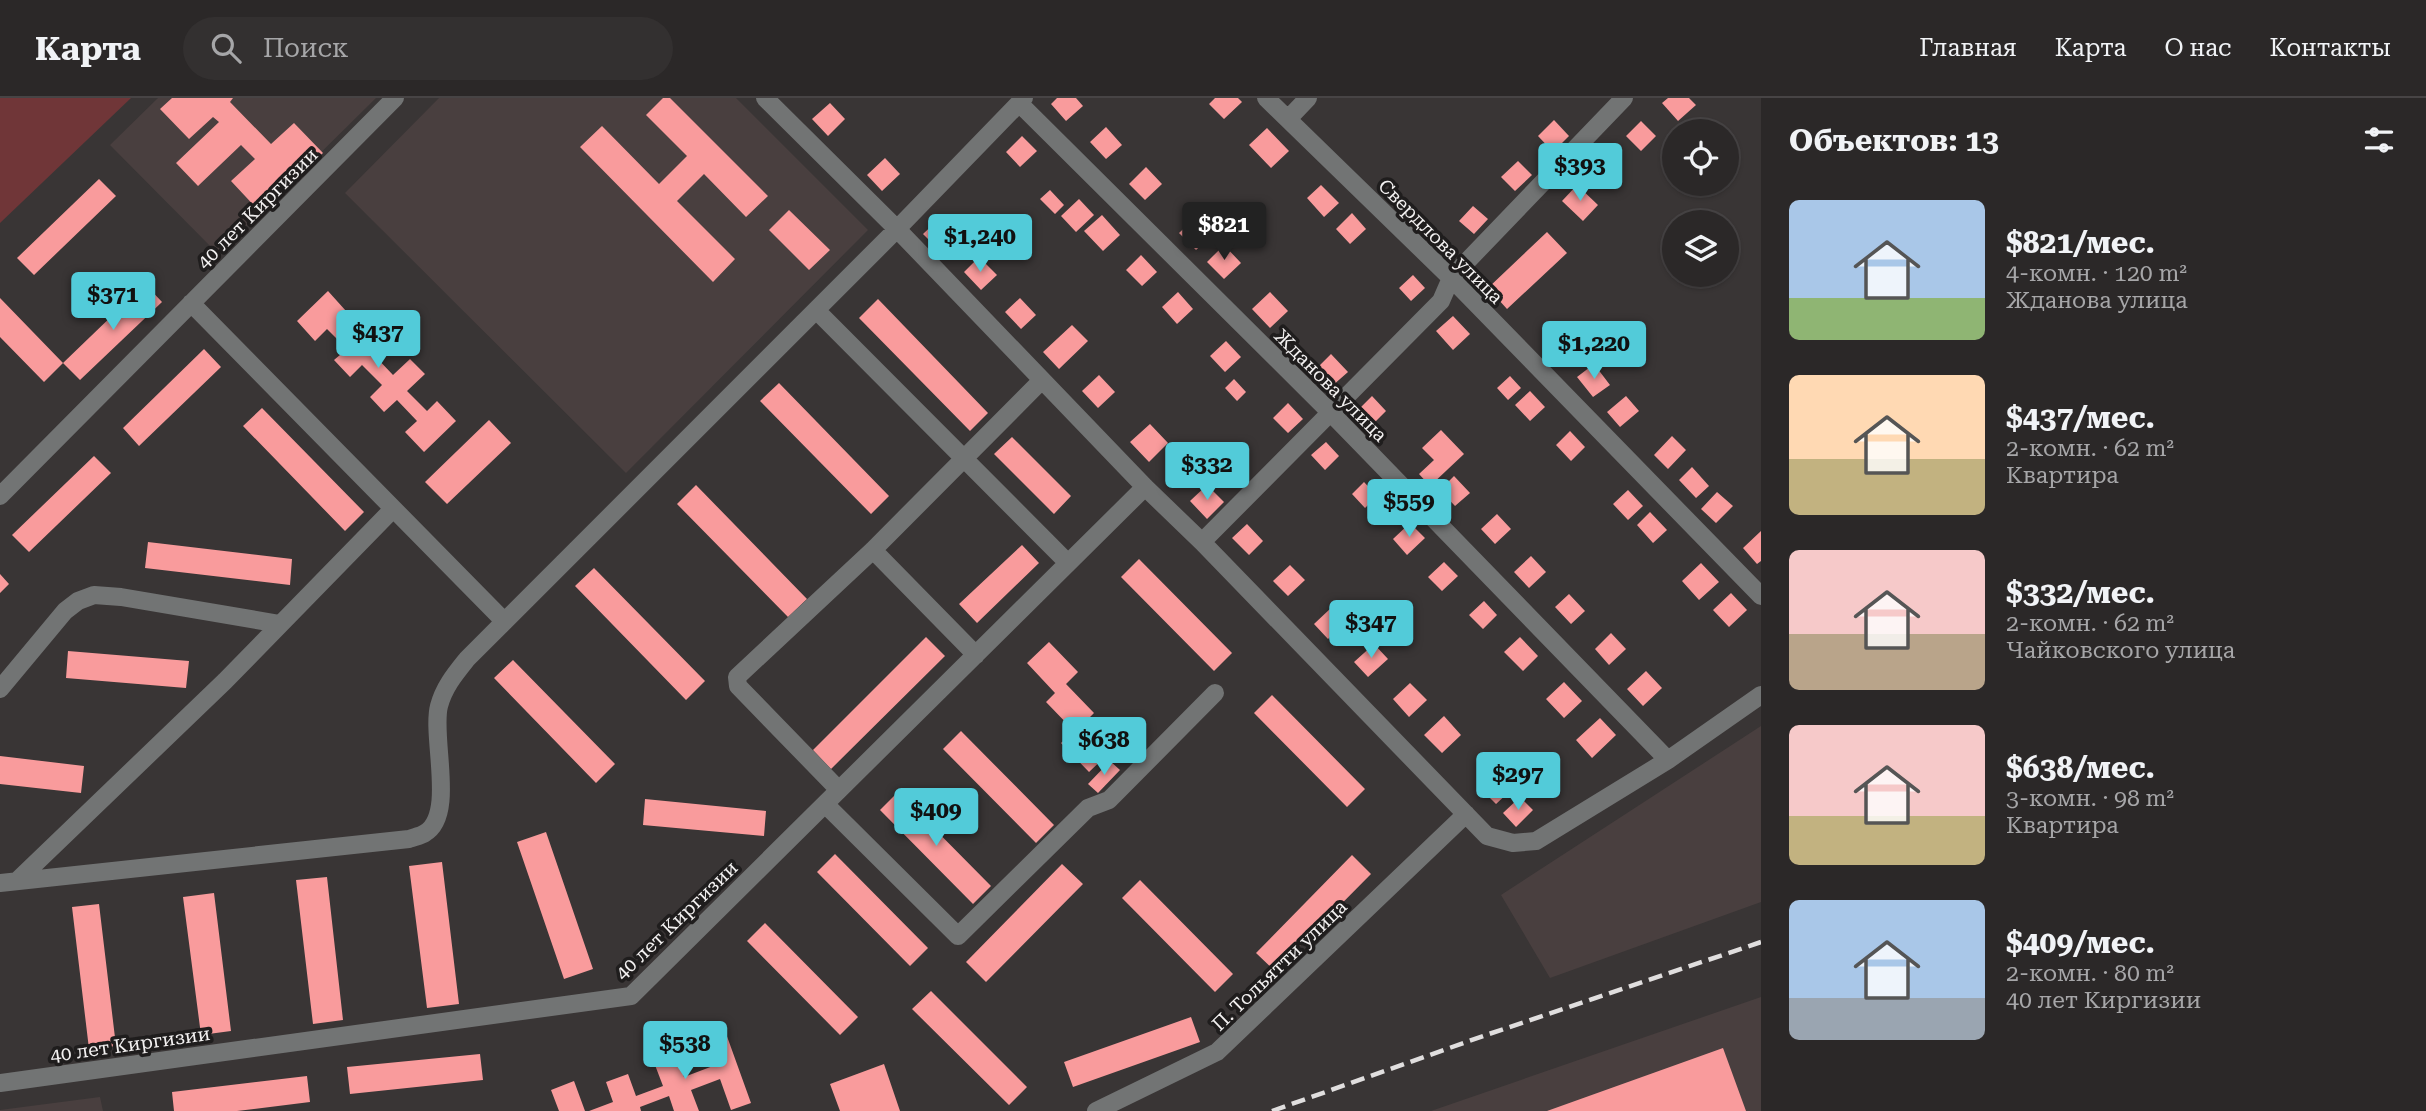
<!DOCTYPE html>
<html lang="ru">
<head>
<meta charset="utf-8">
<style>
	:root { --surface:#2b2828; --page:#333030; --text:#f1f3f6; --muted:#a6a6a8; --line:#474445; --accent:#52cbd9 }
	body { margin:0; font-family:"Roboto Serif",serif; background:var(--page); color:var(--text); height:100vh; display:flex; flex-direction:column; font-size:26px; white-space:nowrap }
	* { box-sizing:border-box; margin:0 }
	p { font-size:23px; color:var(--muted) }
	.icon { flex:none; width:38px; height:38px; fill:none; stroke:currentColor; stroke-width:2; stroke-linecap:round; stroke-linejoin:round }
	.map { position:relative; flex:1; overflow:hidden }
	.drawer { display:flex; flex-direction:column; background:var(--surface); width:665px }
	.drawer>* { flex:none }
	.buttons { position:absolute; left:1662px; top:21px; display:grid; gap:14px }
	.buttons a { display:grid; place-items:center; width:77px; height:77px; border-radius:50%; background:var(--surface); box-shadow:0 2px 5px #0004,0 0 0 2px var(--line); font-size:35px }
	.price { position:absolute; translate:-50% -60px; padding:0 16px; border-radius:7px; background:var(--accent); color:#111; font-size:23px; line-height:46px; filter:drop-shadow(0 2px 4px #0008) }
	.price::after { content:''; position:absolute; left:50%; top:42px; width:21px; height:16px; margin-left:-10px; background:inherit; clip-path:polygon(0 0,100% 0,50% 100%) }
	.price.on { background:#222; color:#fff }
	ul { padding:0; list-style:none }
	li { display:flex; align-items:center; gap:21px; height:175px; padding:0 28px }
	li span { display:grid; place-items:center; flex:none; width:196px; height:140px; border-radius:10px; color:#555 }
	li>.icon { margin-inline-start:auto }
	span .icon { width:84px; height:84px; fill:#fffc; stroke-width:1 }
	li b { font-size:30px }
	h2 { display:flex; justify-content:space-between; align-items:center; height:84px; padding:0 28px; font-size:30px }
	header { display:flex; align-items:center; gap:42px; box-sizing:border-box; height:98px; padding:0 35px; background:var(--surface); border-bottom:2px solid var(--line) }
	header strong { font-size:33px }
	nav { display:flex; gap:38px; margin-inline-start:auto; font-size:24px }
	.search { width:490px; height:63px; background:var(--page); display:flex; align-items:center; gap:18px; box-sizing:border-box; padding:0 24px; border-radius:38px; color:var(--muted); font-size:26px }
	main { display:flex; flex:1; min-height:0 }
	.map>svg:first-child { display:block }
	.built { fill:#493f3f }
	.green { fill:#703638 }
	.building { fill:#f99b9c }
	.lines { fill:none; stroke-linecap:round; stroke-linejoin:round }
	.minor { stroke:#727474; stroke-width:18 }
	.rail { stroke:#e0dede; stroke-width:4.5; stroke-dasharray:14 7; stroke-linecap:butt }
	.labels { text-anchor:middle; stroke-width:7; stroke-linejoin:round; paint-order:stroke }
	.street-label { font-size:19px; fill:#f3f1f1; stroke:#1f1d1d }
</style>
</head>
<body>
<header>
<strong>Карта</strong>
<div class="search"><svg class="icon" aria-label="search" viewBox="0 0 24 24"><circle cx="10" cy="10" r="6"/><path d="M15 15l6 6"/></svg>Поиск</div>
<nav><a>Главная</a><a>Карта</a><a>О нас</a><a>Контакты</a></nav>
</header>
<main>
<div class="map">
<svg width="1761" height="1013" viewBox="0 0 1761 1013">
	<rect width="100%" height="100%" fill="#393535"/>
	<path class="built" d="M158 0H376L218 156 110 47Z
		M439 0H736L868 132 626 375 345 95Z
		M1761 628V804L1550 880 1501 797Z
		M1761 899V1013H1431Z
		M100 999 103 1013H0V1012Z"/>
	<path class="green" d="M0 0H131L0 125Z"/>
	<path class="building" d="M172 0H233L230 4 271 46 294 25 323 55 260 114 231 83 255 61 241 47 198 88 176 65 219 24 213 19 189 41 160 11Z
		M663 0H670L768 98 746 119 704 76 677 103 735 161 713 184 580 49 602 28 659 86 687 58 646 17Z
		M1057 0H1076L1083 8 1066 23 1051 6Z
		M1215 0H1238L1242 4 1224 21 1209 6Z
		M1668 0H1689L1696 7 1678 23 1662 5Z
		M830 5 845 21 828 38 812 21Z
		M1554 22 1569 38 1553 54 1538 38Z
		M1641 23 1656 38 1641 53 1626 38Z
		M1106 29 1122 47 1106 61 1090 44Z
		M1267 30 1289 53 1271 70 1249 47Z
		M1022 38 1037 53 1020 69 1006 54Z
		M1607 58 1621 74 1606 87 1592 71Z
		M885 60 900 76 882 93 867 77Z
		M1518 63 1532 77 1515 93 1501 79Z
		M1146 69 1162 86 1145 102 1129 86Z
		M99 81 116 98 34 177 17 160Z
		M1321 87 1339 105 1324 119 1307 100Z
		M1577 87 1598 107 1583 123 1562 103Z
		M1050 92 1064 107 1055 116 1040 101Z
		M1079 101 1094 117 1076 134 1061 118Z
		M1473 108 1488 121 1474 136 1459 123Z
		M789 112 830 152 809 172 769 132Z
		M1352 115 1366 131 1350 146 1336 131Z
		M1102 117 1120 137 1103 153 1084 133Z
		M941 119 959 137 941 154 923 136Z
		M1195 120 1211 138 1196 152 1179 135Z
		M1547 134 1567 155 1507 211 1488 190Z
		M1224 147 1241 165 1224 181 1207 164Z
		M1141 157 1157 174 1142 188 1126 172Z
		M979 159 997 177 981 192 964 174Z
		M1413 177 1425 190 1411 203 1399 190Z
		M145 186 162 204 80 282 63 265Z
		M328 193 346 213 338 221 357 240 374 224 390 240 373 256 393 277 410 261 425 276 407 293 427 313 437 303 456 323 424 354 405 334 417 323 397 302 384 314 370 299 382 287 362 267 350 279 334 262 347 251 327 231 315 243 297 223Z
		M1178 194 1193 211 1177 226 1162 209Z
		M1270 194 1288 213 1270 230 1252 211Z
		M0 200 63 265 44 284 0 239Z
		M1020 200 1036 217 1021 231 1005 214Z
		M878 201 988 315 970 333 859 220Z
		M1453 218 1470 236 1453 252 1436 233Z
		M1072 227 1088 243 1059 271 1043 254Z
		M1226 243 1241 259 1225 274 1210 258Z
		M204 251 221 269 139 348 123 330Z
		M1331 256 1348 274 1332 288 1316 271Z
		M1594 266 1610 287 1593 299 1577 279Z
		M1099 277 1115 294 1098 310 1082 293Z
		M1510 278 1521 290 1508 302 1497 290Z
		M1234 281 1246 294 1237 303 1225 290Z
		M779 285 889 398 871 416 760 303Z
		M1530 293 1545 309 1530 323 1515 307Z
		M1372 298 1386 313 1371 328 1357 313Z
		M1626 298 1639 313 1620 329 1607 314Z
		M1288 305 1303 321 1288 335 1273 320Z
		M262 310 364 414 345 433 243 328Z
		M489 322 511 345 447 406 425 384Z
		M1150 326 1168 345 1149 364 1130 344Z
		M1441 332 1464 356 1430 388 1419 376 1434 362 1422 350Z
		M1570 333 1585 349 1571 363 1556 347Z
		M1672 338 1686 352 1668 371 1654 357Z
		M1012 339 1071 398 1054 416 994 356Z
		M1326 344 1339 358 1325 372 1311 357Z
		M94 358 111 375 29 454 12 437Z
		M1692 369 1709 388 1696 400 1679 382Z
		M1454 378 1470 395 1455 408 1440 392Z
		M1364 384 1377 398 1365 410 1352 396Z
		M696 387 807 501 788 519 677 406Z
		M1207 387 1224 404 1207 421 1190 403Z
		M1628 392 1643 408 1628 422 1613 406Z
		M1717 394 1733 408 1716 425 1701 411Z
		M1650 414 1667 432 1653 445 1637 427Z
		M1497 416 1511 431 1495 446 1481 431Z
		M1410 425 1425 440 1407 457 1393 441Z
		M1247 426 1263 443 1249 457 1232 440Z
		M1761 433V463L1757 466 1743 450Z
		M148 444 292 461 290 487 145 470Z
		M1022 447 1039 465 977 525 959 506Z
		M1531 458 1546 474 1529 490 1514 474Z
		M1139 461 1232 555 1214 573 1121 479Z
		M1444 464 1458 478 1442 493 1428 479Z
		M1701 465 1719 484 1699 502 1682 483Z
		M1290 467 1305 482 1288 498 1273 483Z
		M594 470 705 583 686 602 575 488Z
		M0 476 9 486 0 495Z
		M1731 495 1747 512 1729 529 1713 512Z
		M1569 496 1585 513 1571 526 1555 509Z
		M1484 503 1497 517 1483 531 1469 517Z
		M1331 510 1345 525 1328 541 1314 526Z
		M1611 535 1626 551 1609 567 1595 551Z
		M926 539 945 558 831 671 813 652Z
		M1520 539 1538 558 1523 573 1504 554Z
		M1049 544 1078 574 1066 586 1094 615 1083 626 1110 654 1089 674 1061 645 1074 633 1046 604 1055 595 1027 565Z
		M1374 546 1388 561 1368 579 1354 564Z
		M68 553 189 563 186 590 66 580Z
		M513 562 615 666 596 685 494 580Z
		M1646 573 1662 590 1643 608 1627 591Z
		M1564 584 1582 603 1564 620 1546 601Z
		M1410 585 1427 602 1409 619 1393 601Z
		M1272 597 1365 691 1347 709 1254 615Z
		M1444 618 1461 637 1442 655 1424 637Z
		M1600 620 1616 637 1592 660 1576 642Z
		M961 633 1054 727 1036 745 943 651Z
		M0 658 84 668 81 695 0 686Z
		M1110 663 1120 672 1098 695 1088 686Z
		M1495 675 1511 692 1496 706 1479 689Z
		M898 694 991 788 973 806 880 712Z
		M1520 699 1533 712 1516 729 1503 715Z
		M645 701 766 713 764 738 643 727Z
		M546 734 593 871 564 881 517 744Z
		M835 756 928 850 910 868 817 774Z
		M1352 757 1371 776 1275 873 1256 855Z
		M442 764 459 906 427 910 409 768Z
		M1062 766 1083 786 986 884 966 864Z
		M327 779 343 922 313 926 296 782Z
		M1140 782 1233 876 1215 894 1122 800Z
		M214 795 231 933 201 937 183 799Z
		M99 806 116 948 89 951 72 809Z
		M765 825 858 919 840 937 747 843Z
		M931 893 1027 989 1009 1007 912 911Z
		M1191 919 1200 944 1073 989 1064 964Z
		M724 930 751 1005 731 1012 720 981 691 992 699 1013H674L669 998 640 1009 641 1013H589L613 1004 606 984 628 976 636 998 663 988 655 967 677 959 684 979 713 968 702 938Z
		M1723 950 1746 1013H1547Z
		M480 956 483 982 350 996 347 969Z
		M884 966 900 1013H840L830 986Z
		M307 978 310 1004 237 1013H174L172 994Z
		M574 983 585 1013H559L551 992Z"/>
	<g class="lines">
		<path class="minor" d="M765 0 897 131 1145 389 1202 444 1487 738 1513 745 1536 743 1668 662 1761 597
			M1266 0 1451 180 1761 498
			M1019 5 1331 315 1668 662
			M1288 21 1308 0
			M191 205 504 523
			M816 212 1068 465
			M0 398 395 0
			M1202 444 1441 203 1451 180 1624 0
			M873 452 976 557
			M0 591 65 513 78 503 94 497 121 499 280 526
			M839 692 738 588 737 579 873 452 1042 282
			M825 706 958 838 1088 710 1109 702 1215 595
			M18 782 225 583 393 411
			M0 785 409 741C414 739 421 738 425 735 456 717 431 639 439 608 444 589 455 576 467 561L897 131 1024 0
			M0 985 631 898 1145 389
			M1096 1013 1217 954 1466 716"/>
		<path class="rail" d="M1272 1013 1486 937 1761 844"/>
	</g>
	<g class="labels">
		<g class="street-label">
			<text transform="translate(257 110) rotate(-45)" y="7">40 лет Киргизии</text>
			<text transform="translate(1441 143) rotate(45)" y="7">Свердлова улица</text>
			<text transform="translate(1331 287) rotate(45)" y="7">Жданова улица</text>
			<text transform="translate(676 822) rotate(-44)" y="7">40 лет Киргизии</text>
			<text transform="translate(1279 867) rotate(-44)" y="7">П. Тольятти улица</text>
			<text transform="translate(130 946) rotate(-8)" y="7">40 лет Киргизии</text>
		</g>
	</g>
</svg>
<div class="buttons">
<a><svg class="icon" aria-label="locate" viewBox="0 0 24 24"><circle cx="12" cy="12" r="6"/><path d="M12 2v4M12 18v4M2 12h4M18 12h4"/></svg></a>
<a><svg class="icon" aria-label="layers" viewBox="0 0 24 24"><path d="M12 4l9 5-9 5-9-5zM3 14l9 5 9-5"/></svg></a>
</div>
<b class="price" style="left:1580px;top:105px">$393</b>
<b class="price on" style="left:1224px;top:164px">$821</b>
<b class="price" style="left:980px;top:176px">$1,240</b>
<b class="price" style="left:113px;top:234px">$371</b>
<b class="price" style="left:378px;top:272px">$437</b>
<b class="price" style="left:1594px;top:283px">$1,220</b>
<b class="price" style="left:1207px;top:404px">$332</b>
<b class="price" style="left:1409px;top:441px">$559</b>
<b class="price" style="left:1371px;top:562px">$347</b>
<b class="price" style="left:1104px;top:679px">$638</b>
<b class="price" style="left:1518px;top:714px">$297</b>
<b class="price" style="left:936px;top:750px">$409</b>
<b class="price" style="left:685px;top:983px">$538</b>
</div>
<section class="drawer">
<h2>Объектов: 13<svg class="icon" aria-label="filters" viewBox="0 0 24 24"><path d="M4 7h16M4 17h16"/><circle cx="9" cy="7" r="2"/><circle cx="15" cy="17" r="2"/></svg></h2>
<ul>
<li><span style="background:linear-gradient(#a9c7e8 70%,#8fb573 0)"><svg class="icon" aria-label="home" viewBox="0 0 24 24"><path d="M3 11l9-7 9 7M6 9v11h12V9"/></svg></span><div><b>$821/мес.</b><p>4-комн. · 120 m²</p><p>Жданова улица</p></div></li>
<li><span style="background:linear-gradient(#ffd9b3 60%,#c2b280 0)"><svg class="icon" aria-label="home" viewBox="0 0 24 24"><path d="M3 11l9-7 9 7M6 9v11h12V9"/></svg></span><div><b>$437/мес.</b><p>2-комн. · 62 m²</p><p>Квартира</p></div></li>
<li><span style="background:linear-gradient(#f6c9c9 60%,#b9a48a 0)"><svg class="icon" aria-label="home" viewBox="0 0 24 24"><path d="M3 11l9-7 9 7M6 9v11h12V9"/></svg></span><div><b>$332/мес.</b><p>2-комн. · 62 m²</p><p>Чайковского улица</p></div></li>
<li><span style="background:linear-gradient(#f6c9c9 65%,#c2b280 0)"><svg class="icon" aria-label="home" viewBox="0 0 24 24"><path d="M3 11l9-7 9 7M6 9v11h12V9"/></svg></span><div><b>$638/мес.</b><p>3-комн. · 98 m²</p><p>Квартира</p></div></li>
<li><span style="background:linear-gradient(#a9c7e8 70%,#9aa5b1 0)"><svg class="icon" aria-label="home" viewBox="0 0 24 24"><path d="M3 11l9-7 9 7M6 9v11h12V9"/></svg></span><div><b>$409/мес.</b><p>2-комн. · 80 m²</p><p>40 лет Киргизии</p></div></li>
</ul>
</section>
</main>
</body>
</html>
